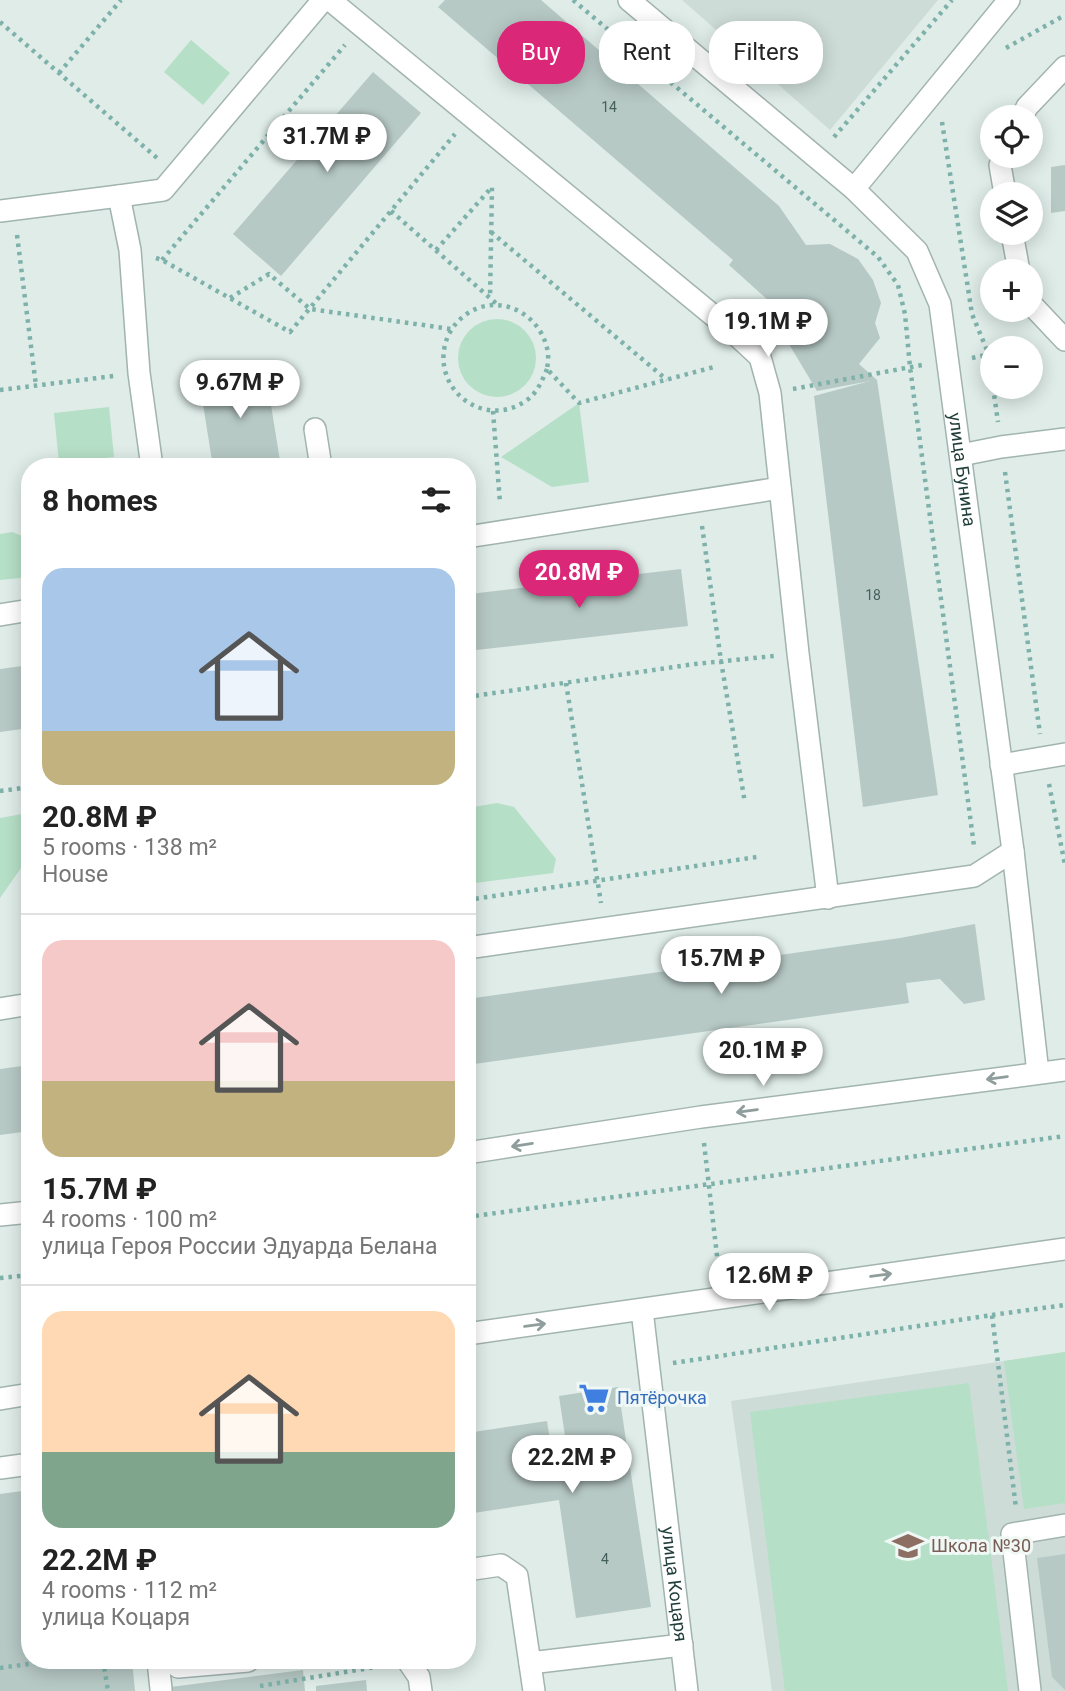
<!DOCTYPE html>
<html lang="en">
<head>
<meta charset="utf-8">
<style>
	:root { --surface:#fff; --page:#f6f6f6; --text:#222; --muted:#767676; --line:#e0e0e0; --accent:#db2777 }
	body { margin:0; font-family:Roboto,sans-serif; background:var(--page); color:var(--text); height:100vh; display:flex; flex-direction:column; font-size:26px; white-space:nowrap }
	* { box-sizing:border-box; margin:0 }
	p { font-size:23px; color:var(--muted) }
	.icon { flex:none; width:38px; height:38px; fill:none; stroke:currentColor; stroke-width:2; stroke-linecap:round; stroke-linejoin:round }
	.map { position:relative; flex:1; overflow:hidden }
	.drawer { position:absolute; left:21px; top:458px; width:455px; height:1211px; display:flex; flex-direction:column; background:var(--surface); border-radius:28px; box-shadow:0 4px 18px #0003 }
	.drawer>* { flex:none }
	.guide { position:absolute; left:497px; top:21px; width:462px; height:63px; display:flex; gap:14px }
	.fabs { position:absolute; left:980px; top:105px; display:grid; gap:14px }
	.fabs a { display:grid; place-items:center; width:63px; height:63px; border-radius:50%; background:var(--surface); box-shadow:0 4px 18px #0003; font-size:35px }
	.price { position:absolute; translate:-50% -60px; padding:0 16px; border-radius:24px; background:#fff; color:#222; font-size:23px; line-height:46px; filter:drop-shadow(0 2px 4px #0008) }
	.price::after { content:''; position:absolute; left:50%; top:42px; width:21px; height:16px; margin-left:-10px; background:inherit; clip-path:polygon(0 0,100% 0,50% 100%) }
	.price.selected { background:var(--accent); color:#fff }
	ul { padding:0; list-style:none }
	li { display:grid; align-content:center; gap:14px; height:371px; padding:0 21px }
	li+li { border-top:2px solid var(--line) }
	li span { display:grid; place-items:center; height:217px; border-radius:21px; color:#555 }
	li>.icon { margin-inline-start:auto }
	span .icon { width:126px; height:126px; fill:#fffc; stroke-width:1 }
	li b { font-size:30px }
	h2 { display:flex; justify-content:space-between; align-items:center; height:84px; padding:0 21px; font-size:30px }
	.tag { padding:0 24px; border-radius:28px; background:var(--surface); box-shadow:0 4px 18px #0003; font-size:24px; line-height:63px }
	.tag.selected { background:var(--accent); color:#fff }
	.map>svg:first-child { display:block }
	.built { fill:#cddcd7 }
	.green { fill:#b6dfc7 }
	.building { fill:#b7c9c5 }
	.lines { fill:none; stroke-linecap:round; stroke-linejoin:round }
	.minor-casing { stroke:#a2b4b0; stroke-width:24 }
	.path { stroke:#7db1a9; stroke-width:4.5; stroke-dasharray:3.5 5; stroke-linecap:butt }
	.minor { stroke:#fff; stroke-width:21 }
	.oneway { stroke:#8f9e9c }
	.labels { text-anchor:middle; stroke-width:6; stroke-linejoin:round; paint-order:stroke }
	.number-label { font-size:14px; fill:#45605c }
	.street-label { font-size:18px; fill:#1f3d39; stroke:#f0f8f5 }
	.shop-label { font-size:18px; fill:#366cbe; stroke:#f0f8f5; text-anchor:start }
	.education-label { font-size:18px; fill:#785e54; stroke:#f0f8f5; text-anchor:start }
</style>
</head>
<body>
<div class="map">
<svg width="1065" height="1691" viewBox="0 0 1065 1691">
	<rect width="100%" height="100%" fill="#dfece8"/>
	<path class="built" d="M682 0H938L830 130Z
		M1065 1352V1691H772L731 1401Z"/>
	<path class="green" d="M191 40 230 73 203 105 164 72Z
		M458 358a39 39 0 1 1 78 0a39 39 0 1 1-78 0Z
		M579 403 589 482 552 487 501 457Z
		M109 407 114 457 59 463 54 413Z
		M12 532 30 539V577L0 580V534Z
		M497 803 514 807 556 859 553 873 467 884V808Z
		M22 814 28 858 0 898V818Z
		M1065 1352V1503L1024 1509 1004 1361Z
		M969 1383 1008 1691H785L750 1412Z"/>
	<path class="building" d="M445 0H541L779 206 806 245 830 244 858 259 873 280 881 303 875 323 880 338 859 364 877 380 938 795 863 807 814 396 870 381 817 391 777 324 770 302 729 265 733 260 438 7Z
		M373 72 421 113 281 276 233 234Z
		M1065 165V211L1051 213V167Z
		M265 368 281 467H213L199 379Z
		M681 569 688 626 476 650 470 594Z
		M30 665V728L0 732V669Z
		M975 924 985 1000 964 1004 940 979 906 983 909 1003 467 1065V999L900 938Z
		M30 1065V1131L0 1135V1069Z
		M618 1387 651 1607 576 1618 559 1500 467 1514V1433L547 1421 553 1459 568 1456 559 1396Z
		M30 1490V1661H132L135 1691H0V1494Z
		M1065 1554V1690L1052 1677 1037 1558Z
		M303 1670 305 1691H155V1689Z
		M366 1680 367 1691H316V1686Z"/>
	<g class="lines">
		<g class="minor-casing">
			<g id="minor">
				<path d="M330 0 732 331 760 357 770 393 798 653 828 898"/>
				<path id="s1" d="M629 0 854 189 917 251 940 304 1013 851 1038 1073"/>
				<path d="M1022 117 1027 107 1065 67"/>
				<path d="M1004 156 1000 165 1005 194"/>
				<path d="M854 189 1009 0"/>
				<path d="M119 196 163 190 323 0"/>
				<path d="M0 211 119 196 130 250 139 373 152 467"/>
				<path d="M1012 233 1019 271"/>
				<path d="M1031 304 1065 340"/>
				<path d="M315 429 321 467"/>
				<path d="M961 455 1001 447 1065 439"/>
				<path d="M467 537 780 488"/>
				<path d="M0 615 30 610"/>
				<path d="M1001 765 1065 754"/>
				<path d="M467 948 974 876 1013 851"/>
				<path d="M0 1009 30 1004"/>
				<path d="M467 1153 701 1117 1065 1070"/>
				<path d="M0 1215 30 1212"/>
				<path id="s2" d="M642 1310 687 1691"/>
				<path d="M467 1334 1065 1249"/>
				<path d="M0 1399 30 1394"/>
				<path d="M0 1468 30 1464"/>
				<path d="M467 1570 501 1565 517 1576 534 1691"/>
				<path d="M158 1661 161 1689"/>
				<path d="M171 1661 178 1667 248 1661"/>
				<path d="M408 1661 419 1677 421 1691"/>
				<path d="M530 1663 682 1645"/>
				<path d="M1030 1691 1012 1534 1065 1525"/>
			</g>
		</g>
		<path class="path" d="M573 0 878 257 898 285 905 314 910 367 974 846
			M0 22 157 158
			M1006 48 1065 15
			M59 73 121 0
			M942 122 972 314 989 355 992 377
			M834 137 952 0
			M391 211 498 305
			M491 232 667 380
			M17 235 36 386
			M436 250 492 187 490 298
			M156 258 162 260 290 332 455 134
			M162 260 345 45
			M230 298 269 274 310 309 451 329
			M972 358 991 354
			M547 369C542 381 537 393 527 400 483 432 427 386 448 336 454 323 465 313 478 308 509 297 540 318 547 348 549 355 548 362 547 369L579 403 714 367
			M993 387 998 422
			M793 389 922 365
			M0 390 114 376
			M493 411 500 503
			M1005 472 1040 734
			M702 526 721 661 745 803
			M566 683 601 903
			M467 697 695 664 774 656
			M1049 784 1065 865
			M0 791 30 787
			M467 900 757 857
			M704 1143 719 1273
			M467 1217 1065 1136
			M0 1278 30 1275
			M992 1315 1065 1305
			M673 1363 992 1315 1016 1508
			M100 1661 104 1666 108 1691
			M0 1668 50 1661
			M260 1686 382 1666"/>
		<use href="#minor" class="minor"/>
	</g>
	<defs><path id="oneway-shaft" d="M-6 0H5M1.5-3L5.5 0L1.5 3" fill="none" stroke-width="1.6" stroke-linecap="round" stroke-linejoin="round" transform="scale(1.75)"/></defs>
	<g class="oneway">
		<use href="#oneway-shaft" transform="translate(997 1078) rotate(172)"/>
		<use href="#oneway-shaft" transform="translate(747 1111) rotate(172)"/>
		<use href="#oneway-shaft" transform="translate(522 1145) rotate(171)"/>
		<use href="#oneway-shaft" transform="translate(881 1275) rotate(-8)"/>
		<use href="#oneway-shaft" transform="translate(535 1325) rotate(-8)"/>
	</g>
	<defs>
		<g id="supermarket-bare" transform="scale(2.415)"><path d="M-6-5.5h2.5l.6 2H6L4.5 2H-2.5L-4.4-4H-6ZM-1.5 3.2a1.3 1.3 0 1 0 .1 0ZM3 3.2a1.3 1.3 0 1 0 .1 0Z" fill="#3f7fe0" stroke="#f0f8f5" stroke-width="2.5" paint-order="stroke"/></g>
		<g id="school-bare" transform="scale(2.415)"><path d="M0-5L7-2L0 1L-7-2ZM-4 1L0 2.5L4 1V4Q0 6-4 4Z" fill="#8d6e63" stroke="#f0f8f5" stroke-width="2.5" paint-order="stroke"/></g>
	</defs>
	<g fill-rule="evenodd">
		<use href="#supermarket-bare" x="594" y="1398"/>
		<use href="#school-bare" x="908" y="1546"/>
	</g>
	<g class="labels">
		<g class="number-label">
			<text x="609" y="112">14</text>
			<text x="873" y="600">18</text>
			<text x="605" y="1564">4</text>
		</g>
		<g class="street-label">
			<text dy="6" stroke="none"><textPath href="#s1" startOffset="607">улица Бунина</textPath></text>
			<text dy="6" stroke="none"><textPath href="#s2" startOffset="276">улица Коцаря</textPath></text>
		</g>
		<g class="shop-label">
			<text x="617" y="1404">Пятёрочка</text>
		</g>
		<g class="education-label">
			<text x="931" y="1552">Школа №30</text>
		</g>
	</g>
</svg>
<div class="fabs">
<a><svg class="icon" aria-label="locate" viewBox="0 0 24 24"><circle cx="12" cy="12" r="6"/><path d="M12 2v4M12 18v4M2 12h4M18 12h4"/></svg></a>
<a><svg class="icon" aria-label="layers" viewBox="0 0 24 24"><path d="M12 4l9 5-9 5-9-5zM3 14l9 5 9-5"/></svg></a>
<a>+</a>
<a>−</a>
</div>
<b class="price" style="left:327px;top:174px">31.7M ₽</b>
<b class="price" style="left:768px;top:359px">19.1M ₽</b>
<b class="price" style="left:240px;top:420px">9.67M ₽</b>
<b class="price selected" style="left:579px;top:610px">20.8M ₽</b>
<b class="price" style="left:721px;top:996px">15.7M ₽</b>
<b class="price" style="left:763px;top:1088px">20.1M ₽</b>
<b class="price" style="left:769px;top:1313px">12.6M ₽</b>
<b class="price" style="left:572px;top:1495px">22.2M ₽</b>
<div class="guide">
<a class="tag selected">Buy</a>
<a class="tag">Rent</a>
<a class="tag">Filters</a>
</div>
<section class="drawer">
<h2>8 homes<svg class="icon" aria-label="filters" viewBox="0 0 24 24"><path d="M4 7h16M4 17h16"/><circle cx="9" cy="7" r="2"/><circle cx="15" cy="17" r="2"/></svg></h2>
<ul>
<li><span style="background:linear-gradient(#a9c7e8 75%,#c2b280 0)"><svg class="icon" aria-label="home" viewBox="0 0 24 24"><path d="M3 11l9-7 9 7M6 9v11h12V9"/></svg></span><div><b>20.8M ₽</b><p>5 rooms · 138 m²</p><p>House</p></div></li>
<li><span style="background:linear-gradient(#f6c9c9 65%,#c2b280 0)"><svg class="icon" aria-label="home" viewBox="0 0 24 24"><path d="M3 11l9-7 9 7M6 9v11h12V9"/></svg></span><div><b>15.7M ₽</b><p>4 rooms · 100 m²</p><p>улица Героя России Эдуарда Белана</p></div></li>
<li><span style="background:linear-gradient(#ffd9b3 65%,#7fa58c 0)"><svg class="icon" aria-label="home" viewBox="0 0 24 24"><path d="M3 11l9-7 9 7M6 9v11h12V9"/></svg></span><div><b>22.2M ₽</b><p>4 rooms · 112 m²</p><p>улица Коцаря</p></div></li>
</ul>
</section>
</div>
</body>
</html>
